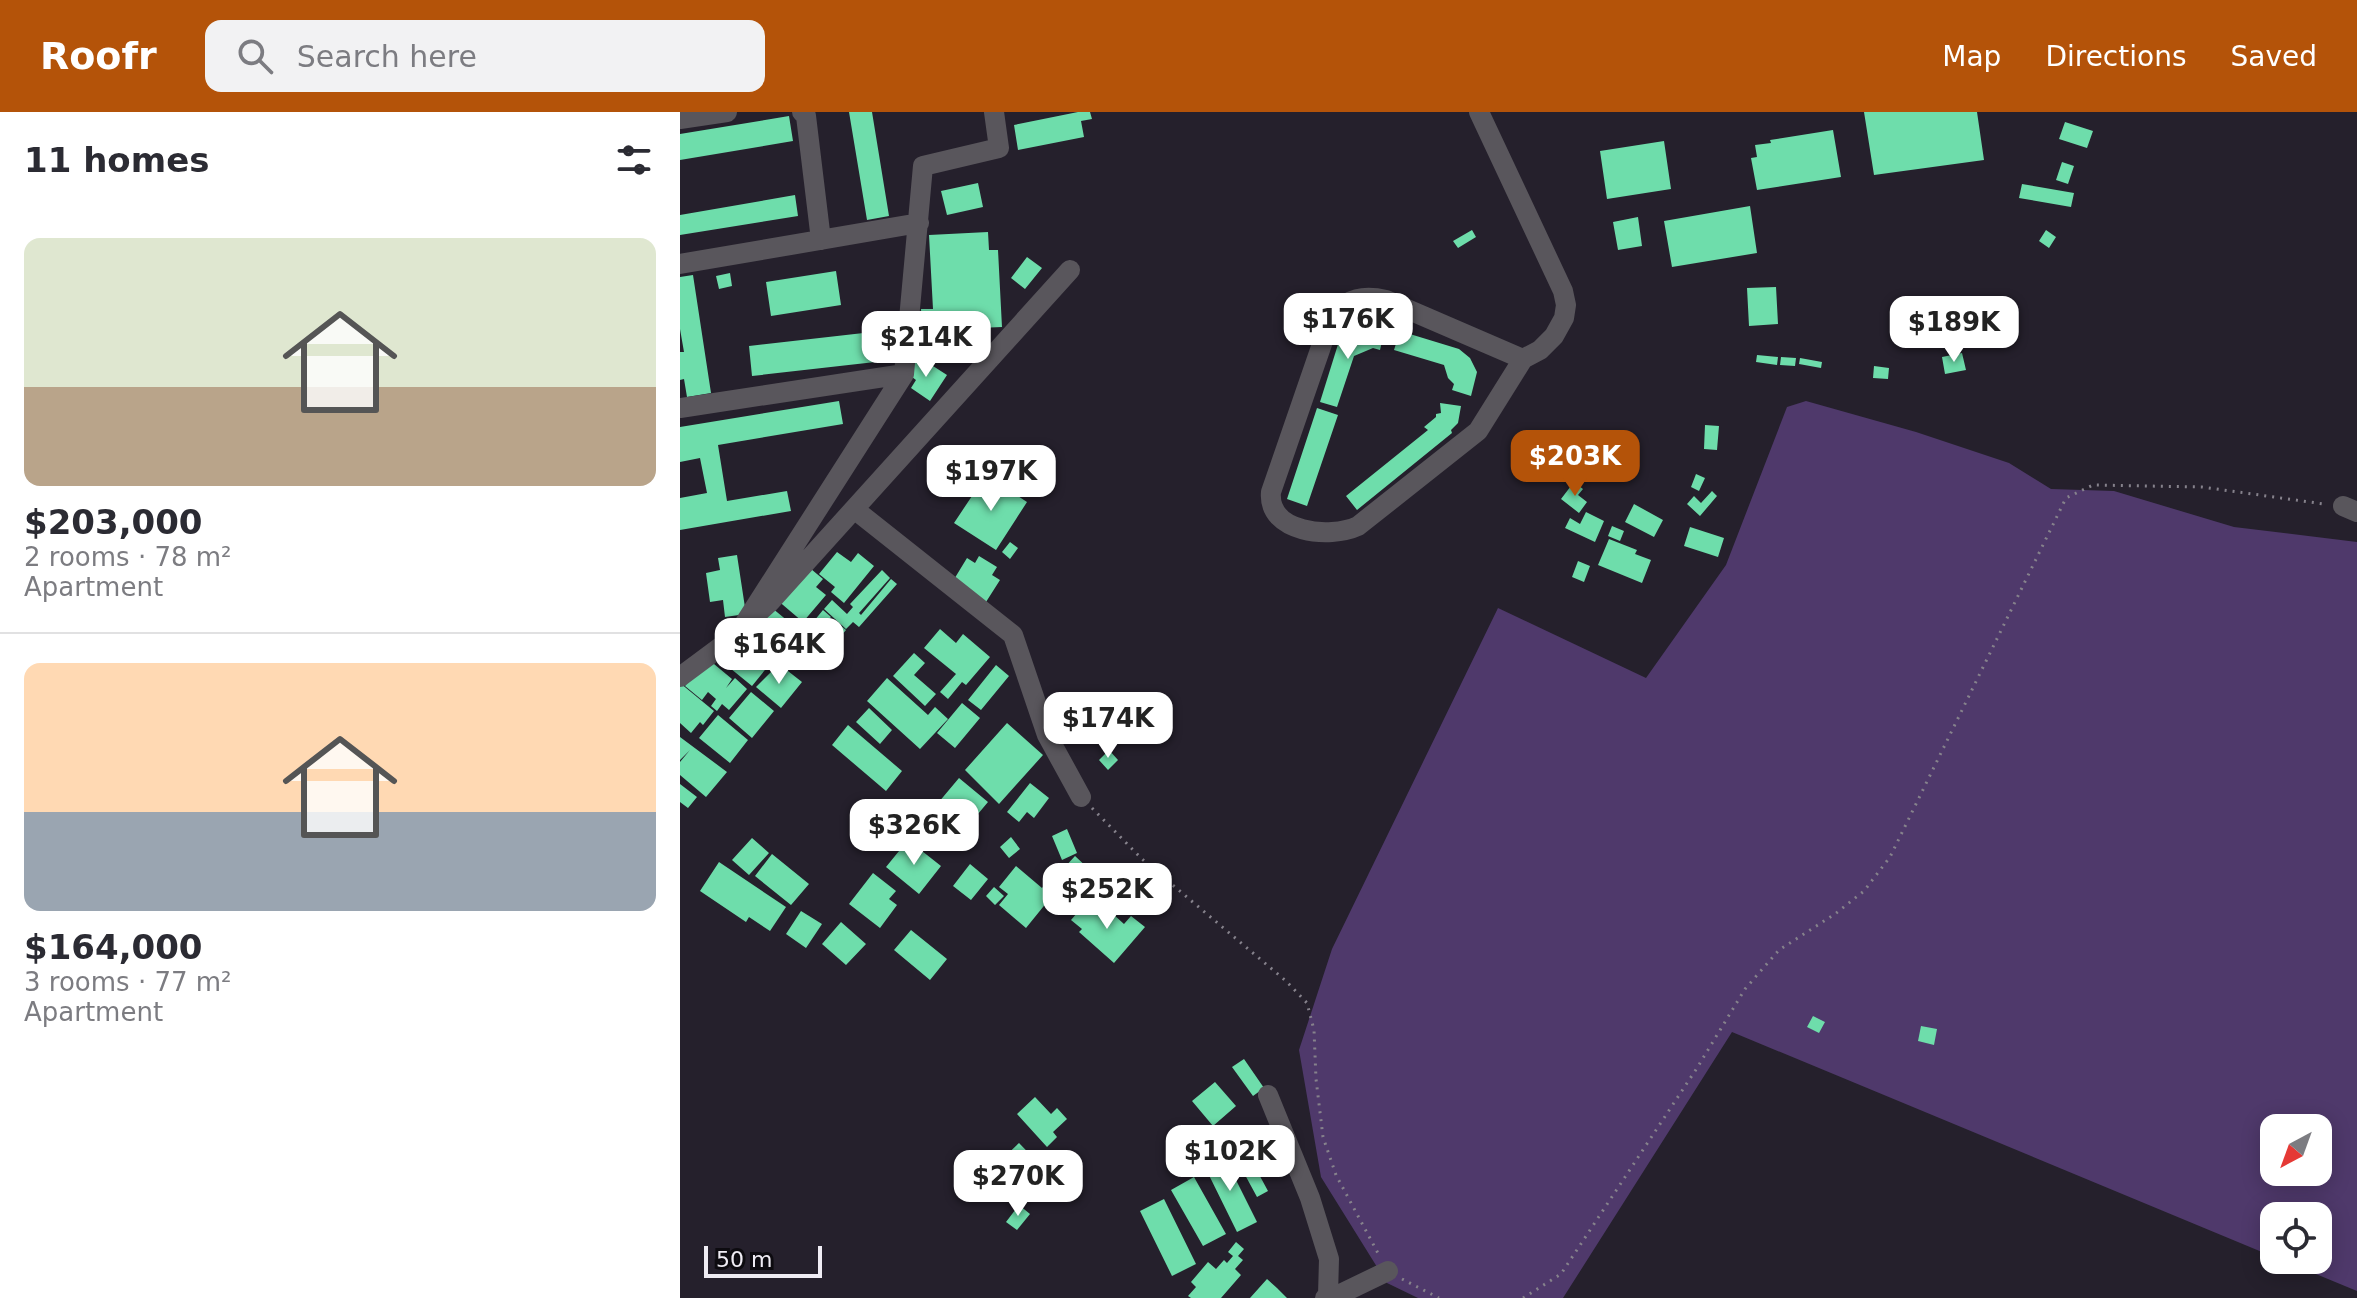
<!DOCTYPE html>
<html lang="en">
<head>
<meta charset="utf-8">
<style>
	:root { --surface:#fff; --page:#f2f2f3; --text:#2b2b33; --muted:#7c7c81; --line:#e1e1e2; --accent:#b45309 }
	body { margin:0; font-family:"DejaVu Sans",sans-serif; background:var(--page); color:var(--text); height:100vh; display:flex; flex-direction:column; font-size:30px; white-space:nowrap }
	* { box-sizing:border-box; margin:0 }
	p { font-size:26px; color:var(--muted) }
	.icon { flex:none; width:44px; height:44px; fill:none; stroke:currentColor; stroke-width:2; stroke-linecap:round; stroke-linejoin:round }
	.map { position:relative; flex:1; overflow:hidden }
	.details { display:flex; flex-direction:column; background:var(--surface); width:680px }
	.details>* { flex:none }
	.needle { width:52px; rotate:221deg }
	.fabs { position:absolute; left:1580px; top:1002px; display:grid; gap:16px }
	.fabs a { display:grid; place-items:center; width:72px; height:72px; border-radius:16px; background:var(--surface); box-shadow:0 4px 20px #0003; font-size:40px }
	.scale { position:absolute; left:24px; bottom:20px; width:118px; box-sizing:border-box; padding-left:8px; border:4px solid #efecf4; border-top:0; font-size:22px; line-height:28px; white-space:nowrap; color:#efecf4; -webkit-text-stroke:6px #0d0b10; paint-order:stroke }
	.price { position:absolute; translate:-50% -68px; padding:0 18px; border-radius:16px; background:#fff; color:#222; font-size:26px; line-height:52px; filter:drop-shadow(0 2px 4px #0008) }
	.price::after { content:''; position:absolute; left:50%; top:48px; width:24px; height:18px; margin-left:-12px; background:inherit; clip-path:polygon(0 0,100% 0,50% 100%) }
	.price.on { background:var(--accent); color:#fff }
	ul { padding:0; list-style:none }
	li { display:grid; align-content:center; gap:16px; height:424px; padding:0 24px }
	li+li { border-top:2px solid var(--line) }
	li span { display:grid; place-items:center; height:248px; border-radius:16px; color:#555 }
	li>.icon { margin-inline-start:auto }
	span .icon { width:144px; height:144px; fill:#fffc; stroke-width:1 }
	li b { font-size:34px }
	h2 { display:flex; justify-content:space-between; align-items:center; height:96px; padding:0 24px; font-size:34px }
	header { display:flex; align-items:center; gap:48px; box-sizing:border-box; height:112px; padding:0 40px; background:var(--accent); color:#fff }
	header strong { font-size:38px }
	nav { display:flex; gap:44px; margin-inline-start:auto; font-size:28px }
	.search { width:560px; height:72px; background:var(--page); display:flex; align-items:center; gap:20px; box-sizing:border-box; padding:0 28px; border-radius:16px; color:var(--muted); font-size:30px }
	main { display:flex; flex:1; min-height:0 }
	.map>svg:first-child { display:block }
	.green { fill:#4f396b; fill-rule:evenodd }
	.building { fill:#6eddab }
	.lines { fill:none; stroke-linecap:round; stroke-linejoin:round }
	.path { stroke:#86828c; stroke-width:3; stroke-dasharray:2 6; stroke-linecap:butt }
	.minor { stroke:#59565c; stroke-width:20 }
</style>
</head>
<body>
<header>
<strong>Roofr</strong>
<div class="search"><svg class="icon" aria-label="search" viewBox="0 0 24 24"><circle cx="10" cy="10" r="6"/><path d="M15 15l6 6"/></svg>Search here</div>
<nav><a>Map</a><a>Directions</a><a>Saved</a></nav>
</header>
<main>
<section class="details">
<h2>11 homes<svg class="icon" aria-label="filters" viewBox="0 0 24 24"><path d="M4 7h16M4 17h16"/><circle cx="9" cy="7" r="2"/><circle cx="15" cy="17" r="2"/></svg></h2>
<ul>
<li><span style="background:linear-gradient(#dfe7d0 60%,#b9a48a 0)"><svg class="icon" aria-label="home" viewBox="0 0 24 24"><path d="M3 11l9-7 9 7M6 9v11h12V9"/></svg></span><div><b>$203,000</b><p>2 rooms · 78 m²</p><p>Apartment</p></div></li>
<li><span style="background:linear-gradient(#ffd9b3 60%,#9aa5b1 0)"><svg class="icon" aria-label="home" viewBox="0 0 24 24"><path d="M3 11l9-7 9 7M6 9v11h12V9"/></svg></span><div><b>$164,000</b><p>3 rooms · 77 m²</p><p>Apartment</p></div></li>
</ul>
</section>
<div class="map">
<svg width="1677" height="1186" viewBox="0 0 1677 1186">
	<rect width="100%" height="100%" fill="#25202c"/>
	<path class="green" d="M1126 289 1236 320 1329 351 1371 377 1434 379 1554 415 1677 430V1179L1602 1148H1638V1104H1594V1145L1052 920 883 1186H738L707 1171 641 1065 619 938 652 837 818 496 966 566 1046 453 1107 295ZM1594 1016H1638V1060H1594Z"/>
	<path class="building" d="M169 0H192L209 104 187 108Z
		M398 0H410L412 7 401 9 404 25 338 38 334 13Z
		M1184 0H1297L1304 48 1194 63Z
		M109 4 113 29 0 48V22Z
		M1385 10 1413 19 1407 36 1379 27Z
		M1153 18 1161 65 1077 78 1071 46 1077 45 1075 33 1091 31 1090 28Z
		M984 29 991 77 927 87 920 39Z
		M1382 50 1394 54 1388 72 1376 68Z
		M298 71 303 95 267 103 261 79Z
		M1342 72 1394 81 1391 95 1339 86Z
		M115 83 118 104 0 123V103Z
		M1070 94 1077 141 992 155 984 109Z
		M958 105 962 134 938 138 933 110Z
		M792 118 796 125 778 136 773 129Z
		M1366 118 1376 125 1369 136 1359 129Z
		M308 120 309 138H318L322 215 299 216 300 230 243 232 241 197H253L249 123Z
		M347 145 362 156 345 177 331 166Z
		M156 159 161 193 91 204 86 170Z
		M50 161 52 174 39 177 36 164Z
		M13 163 31 281 7 285 4 267 0 268V240H4L0 217V165Z
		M1096 175 1098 212 1069 214 1067 176Z
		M684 216 704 221 700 238 693 236 674 244 657 295 640 290 660 226 676 217Z
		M210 218 213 248 72 264 69 234Z
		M720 219 779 237 790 246 797 260 791 284 772 278 774 272 768 266 764 253 714 238Z
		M1282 241 1286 258 1265 262 1262 245Z
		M1077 243 1098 245 1097 253 1076 250Z
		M239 245 267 263 250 289 231 276 236 268 228 262Z
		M1101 245 1116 246 1115 254 1100 253Z
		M1120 246 1142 250 1141 256 1119 252Z
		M1194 254 1209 256 1208 267 1193 266Z
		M159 289 163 312 38 333 47 389 107 379 111 399 0 418V386L27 381 20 346 0 350V315Z
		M760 291 781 294 778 311 771 318 772 321 677 398 666 384 748 318 744 315 756 305V302L761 301Z
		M637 296 658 303 627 394 607 387Z
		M1025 313 1039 314 1037 338 1024 337Z
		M891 341 919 355 911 370 883 355Z
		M1016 362 1025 366 1019 379 1011 375Z
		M306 363 347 390 316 438 274 411Z
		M894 370 903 377 898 383 907 390 899 401 881 387Z
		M1032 379 1037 384 1020 404 1007 392 1014 384 1021 391Z
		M954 392 983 408 974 425 945 410Z
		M906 400 924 409 915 430 885 416 890 406 900 412Z
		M932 414 944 419 940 429 928 424Z
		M1010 415 1044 426 1038 445 1004 434Z
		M929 427 957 438 955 442 971 448 962 471 918 453Z
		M330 430 338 436 330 447 322 440Z
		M157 440 171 450 178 441 194 454 164 491 151 480 155 475 139 462Z
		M57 443 66 502 45 505 43 488 30 490 26 461 40 458 38 446Z
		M299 444 317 455 312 463 320 468 306 490 273 469 287 446 295 451Z
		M898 449 910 454 904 470 892 465Z
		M125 452 143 467 136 475 146 483 123 510 96 487Z
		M202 458 210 466 179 501 181 503 211 467 217 472 179 515 173 510 166 517 144 497 152 488 167 502 173 495 170 492Z
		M92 496 120 519 112 528 116 531 101 549 70 523Z
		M143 498 151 505 142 515 134 509Z
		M156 510 166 518 157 529 147 521Z
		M260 517 276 531 283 522 310 545 286 573 282 570 268 587 260 580 276 562 244 536Z
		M143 519 155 530 147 539 135 528Z
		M66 527 93 548 72 574 45 552Z
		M136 532 151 545 143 555 127 542Z
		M234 541 245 551 234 563 256 582 245 594 213 564Z
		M28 547 52 567 46 576 55 566 67 577 49 598 42 592 37 599 31 594 36 587 28 580 22 588 5 574Z
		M99 552 122 570 101 596 76 575Z
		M316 553 329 564 301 598 288 588Z
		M207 566 248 603 255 595 268 607 240 637 187 589Z
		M0 571 34 599 23 613 20 610 11 621 0 611Z
		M71 580 94 599 72 626 49 606Z
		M282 591 300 606 275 636 257 621Z
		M189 596 212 618 200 632 176 610Z
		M38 603 68 628 50 651 19 626Z
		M327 611 363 643 319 692 285 658Z
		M168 613 222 659 206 679 152 633Z
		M0 625 47 660 26 685 0 663V650L10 638 0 648Z
		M429 638 438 648 428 658 419 648Z
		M279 666 308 690 282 721 253 697Z
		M350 671 369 686 354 706 347 700 339 710 327 700Z
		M0 672 17 685 8 696 0 690Z
		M387 717 397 741 382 748 372 724Z
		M331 725 340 737 329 746 320 735Z
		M72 726 89 741 69 763 52 748Z
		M228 728 261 754 239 782 206 755Z
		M92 742 129 772 111 793 75 764Z
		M395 744 410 758 384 786 377 779 393 762 385 755Z
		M39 750 106 795 90 819 69 805 66 810 20 779Z
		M290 752 308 767 291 788 273 774Z
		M336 754 362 776 366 771 376 779 346 816 319 793 328 782 319 775Z
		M193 761 216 779 209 787 217 793 200 816 169 792Z
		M314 775 324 784 315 793 306 784Z
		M404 793 415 803 423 793 444 812 451 804 465 815 434 851 399 820 402 817 391 808Z
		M121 799 142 812 126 836 106 822Z
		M161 810 186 832 166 853 142 832Z
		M231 818 267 847 250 868 214 838Z
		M1133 904 1145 910 1139 921 1127 915Z
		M1241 914 1257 917 1254 933 1238 929Z
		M564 947 584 976 573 984 552 955Z
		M535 970 556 994 533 1014 512 989Z
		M355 985 371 1002 377 996 387 1007 373 1020 377 1025 367 1035 337 1002Z
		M339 1031 367 1060 344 1082 316 1053Z
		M543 1042 577 1110 557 1120 523 1051Z
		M575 1055 588 1079 577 1085 564 1061Z
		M514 1065 546 1122 523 1134 491 1078Z
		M484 1087 516 1152 492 1164 460 1099Z
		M339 1093 350 1102 337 1118 326 1110Z
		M556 1130 564 1137 558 1144 563 1148 555 1157 561 1163 541 1186H511L508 1184 516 1175 511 1170 528 1150 536 1157 544 1148 547 1151 553 1144 548 1140Z
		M587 1167 597 1176 607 1186H570Z"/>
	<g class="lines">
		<path class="path" d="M412 696 462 747 606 869 627 891 634 918 636 967 643 1025 656 1063 699 1143
			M722 1167 759 1186
			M843 1186 881 1162 1017 956 1065 877 1099 838 1155 802 1184 779 1210 745 1386 386 1413 373 1522 375 1644 392"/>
		<path class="minor" d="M122 0 126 4 141 128
			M799 0 883 179 886 193 884 206 874 224 860 238 843 247 798 319 678 414C650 427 587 421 591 380L652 203C668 186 684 183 706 188L843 247
			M0 7 47 0
			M0 152 239 111
			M0 296 224 262
			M1663 394 1677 400
			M174 397 333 523 367 623 401 685
			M63 514 224 262 243 54 319 36 314 0
			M0 565 43 533 90 490 390 158
			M588 983 630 1086 649 1147 648 1183 645 1186
			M652 1186 708 1159"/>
	</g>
</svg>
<div class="fabs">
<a><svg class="needle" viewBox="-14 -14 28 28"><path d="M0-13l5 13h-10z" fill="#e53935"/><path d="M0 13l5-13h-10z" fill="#7c7c81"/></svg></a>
<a><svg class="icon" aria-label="locate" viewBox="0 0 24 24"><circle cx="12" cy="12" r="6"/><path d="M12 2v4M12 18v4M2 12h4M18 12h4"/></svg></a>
</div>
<div class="scale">50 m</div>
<b class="price" style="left:668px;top:249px">$176K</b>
<b class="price" style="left:1274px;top:252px">$189K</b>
<b class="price" style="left:246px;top:267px">$214K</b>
<b class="price on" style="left:895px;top:386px">$203K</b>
<b class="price" style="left:311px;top:401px">$197K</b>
<b class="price" style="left:99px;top:574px">$164K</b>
<b class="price" style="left:428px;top:648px">$174K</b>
<b class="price" style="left:234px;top:755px">$326K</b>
<b class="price" style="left:427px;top:819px">$252K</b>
<b class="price" style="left:550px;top:1081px">$102K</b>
<b class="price" style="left:338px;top:1106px">$270K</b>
</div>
</main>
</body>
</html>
